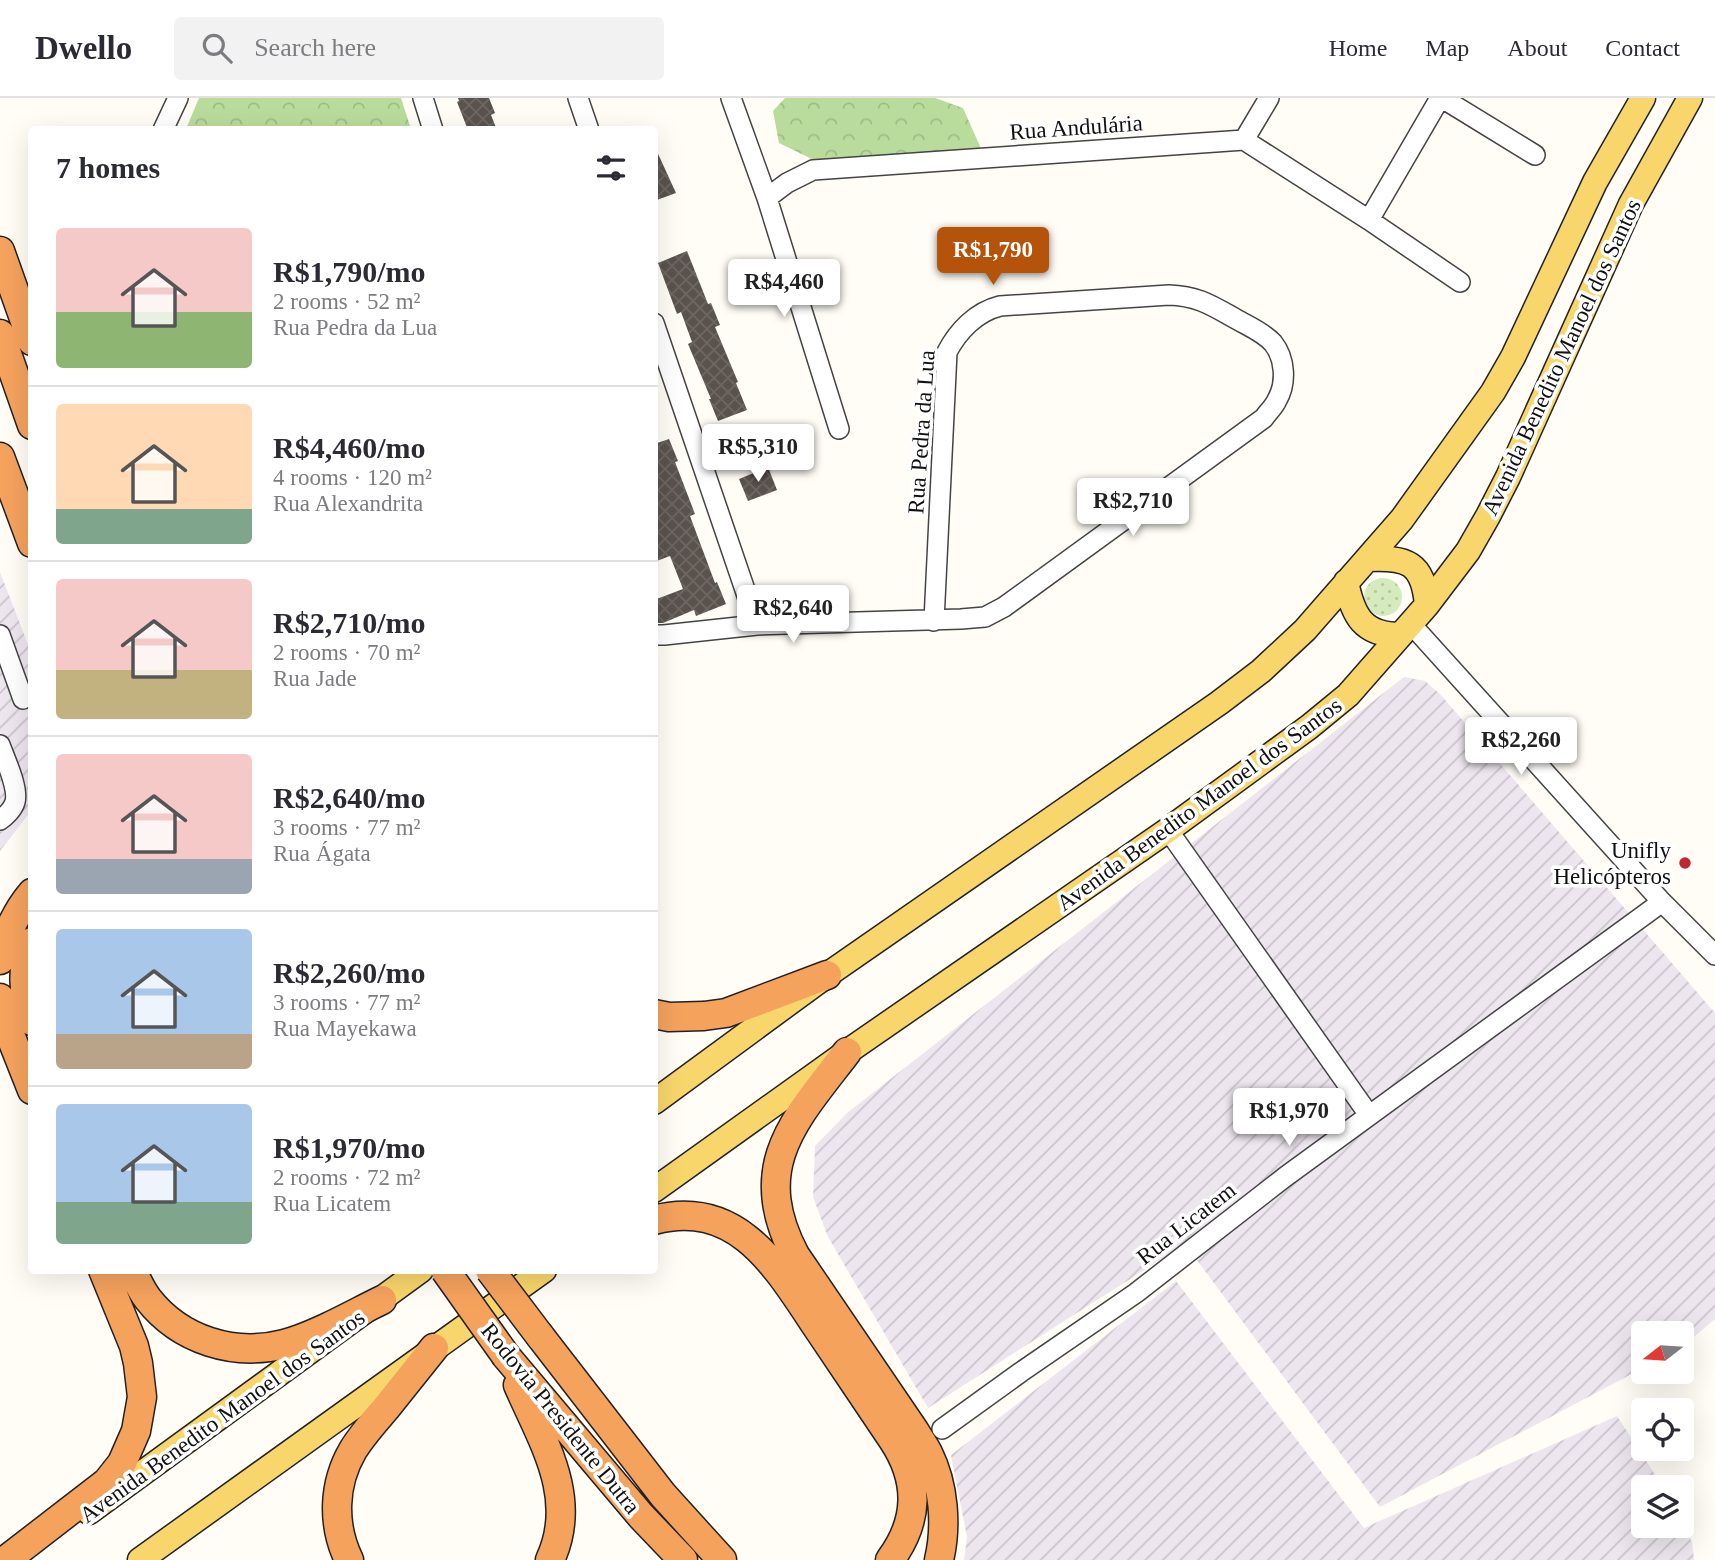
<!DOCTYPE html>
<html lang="en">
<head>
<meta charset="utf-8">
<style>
	:root { --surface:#fff; --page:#f2f2f3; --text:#2b2b33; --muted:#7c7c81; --line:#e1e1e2; --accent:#b45309 }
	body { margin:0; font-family:"Times New Roman",serif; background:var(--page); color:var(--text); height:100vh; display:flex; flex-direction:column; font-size:26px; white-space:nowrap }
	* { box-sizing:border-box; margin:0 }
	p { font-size:23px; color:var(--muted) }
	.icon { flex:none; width:38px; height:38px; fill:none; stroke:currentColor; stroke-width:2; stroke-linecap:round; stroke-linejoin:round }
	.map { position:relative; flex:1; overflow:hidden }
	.details { position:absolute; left:28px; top:28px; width:630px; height:1148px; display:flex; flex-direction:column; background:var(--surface); border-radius:7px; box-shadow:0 7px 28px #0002 }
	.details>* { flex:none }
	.needle { width:46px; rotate:253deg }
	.controls { position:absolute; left:1631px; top:1223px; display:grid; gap:14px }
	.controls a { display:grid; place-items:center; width:63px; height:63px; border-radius:7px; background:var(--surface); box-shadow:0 7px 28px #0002; font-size:35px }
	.price { position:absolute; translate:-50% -60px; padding:0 16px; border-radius:7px; background:#fff; color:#222; font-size:23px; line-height:46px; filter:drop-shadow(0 2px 4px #0008) }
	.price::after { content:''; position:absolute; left:50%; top:42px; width:21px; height:16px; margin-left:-10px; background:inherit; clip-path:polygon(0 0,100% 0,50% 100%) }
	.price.active { background:var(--accent); color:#fff }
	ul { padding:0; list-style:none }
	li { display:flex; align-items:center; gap:21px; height:175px; padding:0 28px }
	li+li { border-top:2px solid var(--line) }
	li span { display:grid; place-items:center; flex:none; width:196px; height:140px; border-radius:7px; color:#555 }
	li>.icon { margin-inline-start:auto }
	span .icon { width:84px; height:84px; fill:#fffc; stroke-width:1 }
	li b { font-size:30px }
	h2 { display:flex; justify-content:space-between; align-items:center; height:84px; padding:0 28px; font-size:30px }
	header { display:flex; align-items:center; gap:42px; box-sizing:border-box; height:98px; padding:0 35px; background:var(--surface); border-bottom:2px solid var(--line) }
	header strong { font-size:33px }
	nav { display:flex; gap:38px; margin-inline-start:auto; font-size:24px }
	.search { width:490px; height:63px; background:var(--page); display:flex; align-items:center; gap:18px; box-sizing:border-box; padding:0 24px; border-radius:7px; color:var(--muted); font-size:26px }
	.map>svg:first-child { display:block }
	.industrial { fill:url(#industrial-furrows) }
	.grass { fill:url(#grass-dots) }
	.forest { fill:url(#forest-crowns) }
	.building { fill:url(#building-cross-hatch) }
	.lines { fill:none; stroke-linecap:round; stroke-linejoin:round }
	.minor-casing { stroke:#444; stroke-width:22 }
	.major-casing { stroke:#222; stroke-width:27 }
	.highway-casing { stroke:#222; stroke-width:31 }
	.minor { stroke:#fff; stroke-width:19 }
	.major { stroke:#f9d66b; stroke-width:24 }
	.highway { stroke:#f5a25d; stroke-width:28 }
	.highway-bridge-casing { stroke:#222; stroke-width:31; stroke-linecap:butt }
	.highway-bridge { stroke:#f5a25d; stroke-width:28 }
	.poi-dot { fill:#c4262e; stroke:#fff; stroke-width:2.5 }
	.labels { text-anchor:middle; stroke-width:7; stroke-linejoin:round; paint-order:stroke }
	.street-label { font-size:23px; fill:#111; stroke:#fff }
	.poi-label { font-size:23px; fill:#111; stroke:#fff; text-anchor:end }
</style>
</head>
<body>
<header>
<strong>Dwello</strong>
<div class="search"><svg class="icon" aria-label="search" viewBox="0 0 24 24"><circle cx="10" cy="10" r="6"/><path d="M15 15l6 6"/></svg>Search here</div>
<nav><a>Home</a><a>Map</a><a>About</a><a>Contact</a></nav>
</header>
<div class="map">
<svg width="1715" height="1462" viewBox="0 0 1715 1462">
	<defs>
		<pattern id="industrial-furrows" width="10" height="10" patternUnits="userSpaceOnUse" patternTransform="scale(1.75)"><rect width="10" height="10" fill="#eee6ef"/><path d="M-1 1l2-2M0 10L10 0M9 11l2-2" fill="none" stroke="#cbc4cc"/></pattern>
		<pattern id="grass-dots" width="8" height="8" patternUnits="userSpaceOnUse" patternTransform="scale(1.75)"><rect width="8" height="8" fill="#d5ebbd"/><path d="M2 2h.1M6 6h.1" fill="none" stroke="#b6c8a1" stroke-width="1.8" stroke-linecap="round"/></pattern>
		<pattern id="forest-crowns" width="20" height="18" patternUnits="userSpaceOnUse" patternTransform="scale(1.75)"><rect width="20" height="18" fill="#b9dc9c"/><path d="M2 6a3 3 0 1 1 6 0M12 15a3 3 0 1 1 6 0" fill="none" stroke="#9ebc85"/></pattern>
		<pattern id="building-cross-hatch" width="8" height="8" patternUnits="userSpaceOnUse" patternTransform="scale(1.75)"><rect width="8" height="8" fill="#5a524d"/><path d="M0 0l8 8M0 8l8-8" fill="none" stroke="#6d6662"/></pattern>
	</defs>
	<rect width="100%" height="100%" fill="#fffdf5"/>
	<path class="industrial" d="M0 474 32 557 31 713 0 753Z
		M1404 579 1425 583 1440 596 1715 915V1221L1682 1249V1236H1643V1270L1380 1409 1185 1146 928 1310 828 1139 813 1099 815 1048 847 1015Z
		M1176 1183 1364 1430 1617 1318 1663 1389 1643 1390V1428H1682V1425L1692 1444 1694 1462H964L967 1439 951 1357Z"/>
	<path class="grass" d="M1364 499a19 19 0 1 1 38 0a19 19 0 1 1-38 0Z"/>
	<path class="forest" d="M199 0H401L411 31H186Z
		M785 0H935L963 10 983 55 820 65 779 45 773 13Z"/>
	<path class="building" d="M458 0H489L495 15 491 17 497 32H468L457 4 459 3Z
		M654 47 676 95 654 103Z
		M687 153 708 206 711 205 720 227 715 229 738 284 736 285 747 312 718 323 709 301H711L688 246 692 244 681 214 677 216 658 165Z
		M669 341 678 363 675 364 695 416 690 418 715 485 717 484 726 506 696 518 694 512 663 525H654V502L683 491 670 458 654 464V346Z
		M768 369 777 392 748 403 739 381Z"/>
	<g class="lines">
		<g class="minor-casing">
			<path id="minor" d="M423 0 433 32
				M578 0 589 32
				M731 0 767 100 839 331
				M1442 0 1535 57
				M163 32 178 0
				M1244 42 1269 0
				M767 100 787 85 813 72 1244 42 1369 122 1460 184
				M1369 122 1440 0
				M654 225 757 527
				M1411 526 1662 804 1715 857
				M0 537 23 601
				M654 537H664L757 527 961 521 985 519 1004 509 1264 320C1268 314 1274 309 1277 302 1287 285 1285 260 1273 245 1263 234 1248 228 1236 221 1211 207 1198 198 1169 197L1000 208C976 214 958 233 947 254L934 523
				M0 647C5 661 19 690 15 704 13 711 5 719 0 722
				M1168 732 1369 1017
				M942 1331 1021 1274 1136 1195 1285 1079 1662 804"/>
		</g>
		<g class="major-casing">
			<path id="major" d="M1367 461C1407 459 1423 464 1427 507
				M1346 484C1353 518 1363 537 1400 537
				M654 1004 827 877 1219 605 1261 573 1305 532 1402 421 1493 294 1513 259 1595 84 1643 0
				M654 1092 847 954 1168 732 1309 629 1348 597 1427 507 1468 453 1488 418 1508 379 1631 106 1690 0
				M89 1414 421 1172
				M140 1462 544 1172"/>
		</g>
		<g class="highway-casing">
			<path id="highway" d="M0 153 32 243
				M0 236 32 327
				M0 359 32 445
				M32 844C20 873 24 894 32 923
				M0 862C6 836 15 815 32 795
				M0 900 7 929 32 992
				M654 916 669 919 704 918 726 915 827 877
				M847 954C795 1022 748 1068 795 1157L914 1332C918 1339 924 1347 928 1355 944 1387 947 1428 939 1462
				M654 1122C741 1099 780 1175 821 1235 845 1271 869 1306 893 1342 920 1383 919 1423 890 1462
				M132 1172C137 1182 141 1192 148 1201 180 1242 234 1259 284 1246 315 1238 353 1216 382 1202
				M540 1238 663 1397 722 1462
				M506 1258 641 1418 683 1462
				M518 1287C543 1344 579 1400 550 1462
				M6 1462 107 1384 122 1365 136 1333 142 1299 138 1265 134 1248 103 1172
				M349 1462C332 1427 333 1386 353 1352 362 1337 375 1323 386 1310 402 1290 418 1270 434 1250"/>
		</g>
		<use href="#minor" class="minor"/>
		<use href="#major" class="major"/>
		<use href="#highway" class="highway"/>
		<g class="highway-bridge-casing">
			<path id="highway-bridge" d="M445 1172 506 1258
				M490 1172 540 1238"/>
		</g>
		<use href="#highway-bridge" class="highway-bridge"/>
	</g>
	<circle class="poi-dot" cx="1685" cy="765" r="7"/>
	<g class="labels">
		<g class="street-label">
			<text transform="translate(1076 29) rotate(-4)" y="8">Rua Andulária</text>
			<text transform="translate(1561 259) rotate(-65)" y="8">Avenida Benedito Manoel dos Santos</text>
			<text transform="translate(921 334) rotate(-86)" y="8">Rua Pedra da Lua</text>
			<text transform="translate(1199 706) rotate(-36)" y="8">Avenida Benedito Manoel dos Santos</text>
			<text transform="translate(1186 1125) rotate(-38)" y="8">Rua Licatem</text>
			<text transform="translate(222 1318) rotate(-36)" y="8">Avenida Benedito Manoel dos Santos</text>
			<text transform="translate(561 1320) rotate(51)" y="8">Rodovia Presidente Dutra</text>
		</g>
		<g class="poi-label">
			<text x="1671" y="760">Unifly<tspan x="1671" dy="26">Helicópteros</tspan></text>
		</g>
	</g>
</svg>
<div class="controls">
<a><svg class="needle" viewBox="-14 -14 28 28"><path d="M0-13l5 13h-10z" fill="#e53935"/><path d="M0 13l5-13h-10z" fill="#7c7c81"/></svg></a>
<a><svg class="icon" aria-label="locate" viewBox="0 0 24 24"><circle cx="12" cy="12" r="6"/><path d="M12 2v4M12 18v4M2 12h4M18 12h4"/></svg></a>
<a><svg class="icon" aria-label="layers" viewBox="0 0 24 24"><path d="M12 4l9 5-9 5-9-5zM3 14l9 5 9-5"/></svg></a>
</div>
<b class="price active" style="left:993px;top:189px">R$1,790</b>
<b class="price" style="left:784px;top:221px">R$4,460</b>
<b class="price" style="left:758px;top:386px">R$5,310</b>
<b class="price" style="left:1133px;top:440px">R$2,710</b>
<b class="price" style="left:793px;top:547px">R$2,640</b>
<b class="price" style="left:1521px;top:679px">R$2,260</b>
<b class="price" style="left:1289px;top:1050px">R$1,970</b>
<section class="details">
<h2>7 homes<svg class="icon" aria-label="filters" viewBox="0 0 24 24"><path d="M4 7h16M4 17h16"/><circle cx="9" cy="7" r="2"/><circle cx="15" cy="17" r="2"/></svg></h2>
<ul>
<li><span style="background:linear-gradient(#f6c9c9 60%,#8fb573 0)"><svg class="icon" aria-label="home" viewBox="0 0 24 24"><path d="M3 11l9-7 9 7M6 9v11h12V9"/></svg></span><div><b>R$1,790/mo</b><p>2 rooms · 52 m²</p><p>Rua Pedra da Lua</p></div></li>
<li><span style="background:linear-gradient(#ffd9b3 75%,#7fa58c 0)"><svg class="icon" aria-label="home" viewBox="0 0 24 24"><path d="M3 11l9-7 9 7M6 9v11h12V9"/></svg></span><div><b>R$4,460/mo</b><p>4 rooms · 120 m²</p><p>Rua Alexandrita</p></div></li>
<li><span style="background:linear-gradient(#f6c9c9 65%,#c2b280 0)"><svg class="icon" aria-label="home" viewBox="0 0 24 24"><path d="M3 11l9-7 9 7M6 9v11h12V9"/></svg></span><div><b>R$2,710/mo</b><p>2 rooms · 70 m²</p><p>Rua Jade</p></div></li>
<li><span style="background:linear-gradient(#f6c9c9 75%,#9aa5b1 0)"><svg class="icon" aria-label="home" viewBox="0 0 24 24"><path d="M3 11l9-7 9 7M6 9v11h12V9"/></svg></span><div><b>R$2,640/mo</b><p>3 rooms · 77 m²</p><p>Rua Ágata</p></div></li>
<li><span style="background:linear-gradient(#a9c7e8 75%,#b9a48a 0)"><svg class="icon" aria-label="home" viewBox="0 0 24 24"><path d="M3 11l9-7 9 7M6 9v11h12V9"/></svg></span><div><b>R$2,260/mo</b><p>3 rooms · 77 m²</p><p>Rua Mayekawa</p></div></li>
<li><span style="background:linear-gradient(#a9c7e8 70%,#7fa58c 0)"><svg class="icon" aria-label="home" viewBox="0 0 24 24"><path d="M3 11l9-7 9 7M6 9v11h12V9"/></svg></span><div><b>R$1,970/mo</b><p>2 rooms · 72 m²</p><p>Rua Licatem</p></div></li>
</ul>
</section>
</div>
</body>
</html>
